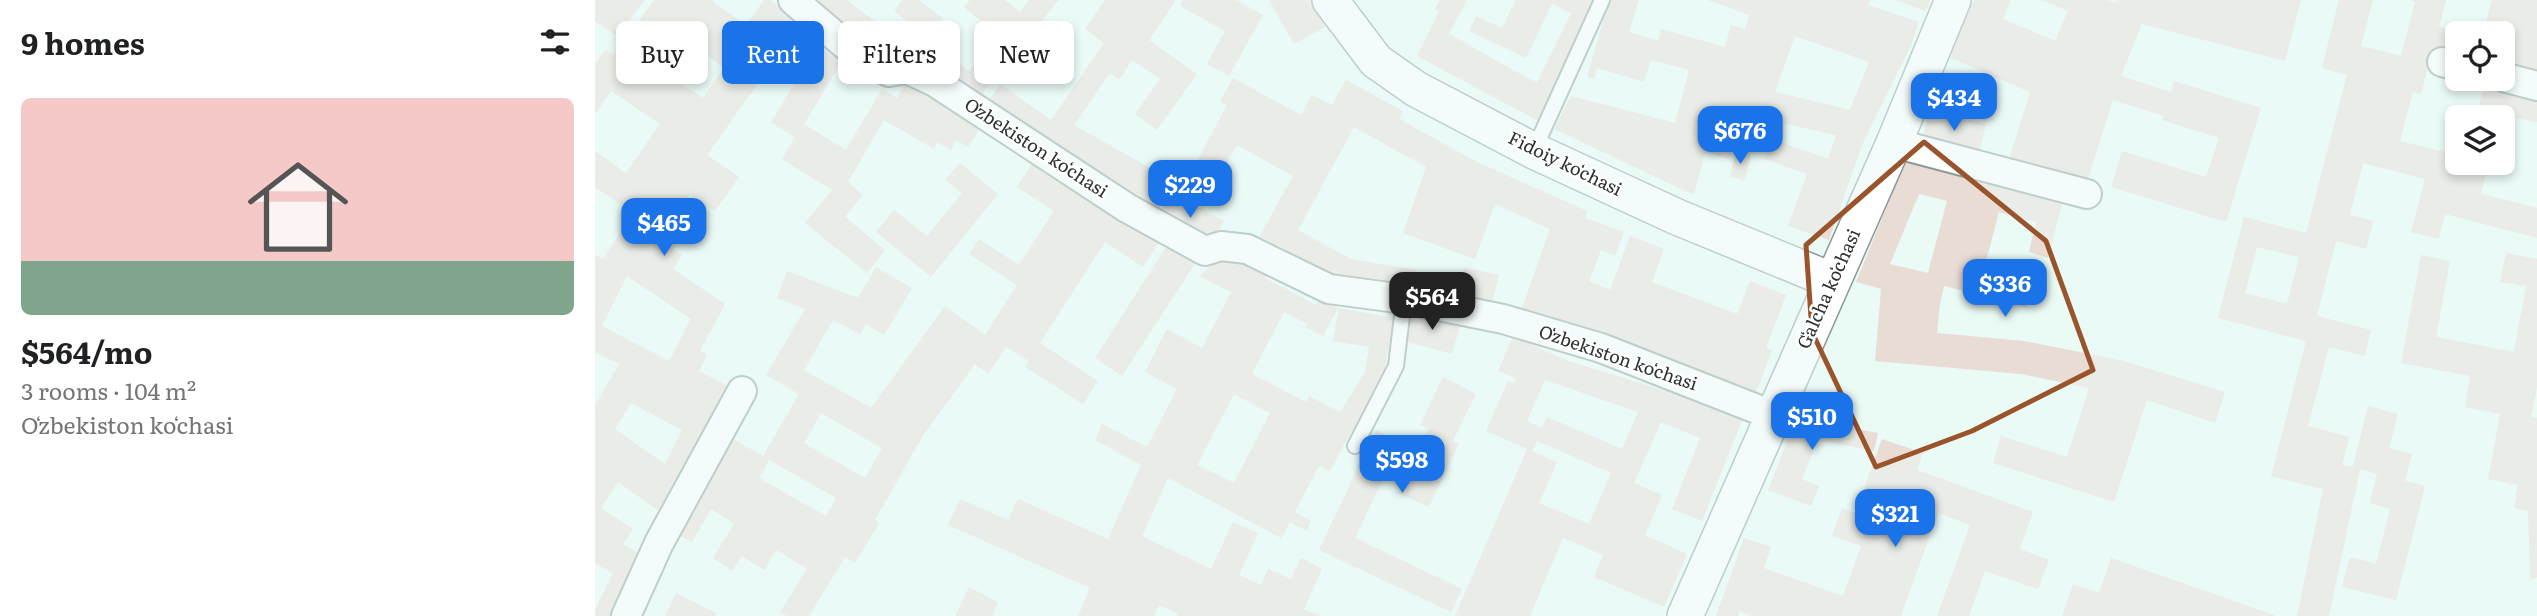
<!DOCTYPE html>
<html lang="en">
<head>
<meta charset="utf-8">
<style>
	:root { --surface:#fff; --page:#f6f6f6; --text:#202124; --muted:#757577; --accent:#1a73e8 }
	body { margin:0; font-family:Literata,serif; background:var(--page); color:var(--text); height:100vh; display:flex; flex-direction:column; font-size:26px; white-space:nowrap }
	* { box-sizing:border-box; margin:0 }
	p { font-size:23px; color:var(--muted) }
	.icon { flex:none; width:38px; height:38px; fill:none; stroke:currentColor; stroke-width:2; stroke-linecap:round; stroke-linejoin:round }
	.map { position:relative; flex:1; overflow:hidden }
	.details { display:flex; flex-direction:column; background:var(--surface); width:595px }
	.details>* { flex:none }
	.banner { position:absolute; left:21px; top:21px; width:665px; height:63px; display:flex; gap:14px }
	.controls { position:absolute; left:1850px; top:21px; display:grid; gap:14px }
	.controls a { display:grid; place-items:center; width:70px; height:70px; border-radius:10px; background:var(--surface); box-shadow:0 4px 10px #0003; font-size:35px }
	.price { position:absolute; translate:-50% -60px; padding:0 16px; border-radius:14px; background:var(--accent); color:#fff; font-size:23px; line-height:46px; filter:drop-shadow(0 2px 4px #0008) }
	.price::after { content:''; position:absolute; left:50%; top:42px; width:21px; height:16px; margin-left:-10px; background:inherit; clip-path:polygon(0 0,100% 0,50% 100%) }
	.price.on { background:#222; color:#fff }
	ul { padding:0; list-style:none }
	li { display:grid; align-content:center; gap:14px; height:371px; padding:0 21px }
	li span { display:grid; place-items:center; height:217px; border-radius:10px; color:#555 }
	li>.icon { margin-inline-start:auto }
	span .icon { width:126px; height:126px; fill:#fffc; stroke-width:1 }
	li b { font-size:30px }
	h2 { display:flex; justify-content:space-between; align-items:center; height:84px; padding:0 21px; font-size:30px }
	.pill { padding:0 24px; border-radius:10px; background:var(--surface); box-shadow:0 4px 10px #0003; font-size:24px; line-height:63px }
	.pill.on { background:var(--accent); color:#fff }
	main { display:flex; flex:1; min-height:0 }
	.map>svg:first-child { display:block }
	.building { fill:#e9dcd5; fill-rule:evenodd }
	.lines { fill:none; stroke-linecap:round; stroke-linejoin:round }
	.service-casing { stroke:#8b9a95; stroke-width:18 }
	.minor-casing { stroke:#8b9a95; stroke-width:32 }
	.tertiary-casing { stroke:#8b9a95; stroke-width:38 }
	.service { stroke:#fff; stroke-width:14 }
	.minor { stroke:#fff; stroke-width:28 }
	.tertiary { stroke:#fff; stroke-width:35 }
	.marked { fill:none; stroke:#9a542b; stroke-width:5; stroke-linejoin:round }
	.labels { text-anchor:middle; stroke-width:5; stroke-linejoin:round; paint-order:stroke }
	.street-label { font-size:18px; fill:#2d3231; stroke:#fff }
</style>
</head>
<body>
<main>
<section class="details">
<h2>9 homes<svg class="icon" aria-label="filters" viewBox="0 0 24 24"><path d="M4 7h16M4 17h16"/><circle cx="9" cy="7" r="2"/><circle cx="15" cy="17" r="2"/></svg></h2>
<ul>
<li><span style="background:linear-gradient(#f6c9c9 75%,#7fa58c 0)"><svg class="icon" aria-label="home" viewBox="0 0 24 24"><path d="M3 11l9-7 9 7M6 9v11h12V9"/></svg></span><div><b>$564/mo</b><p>3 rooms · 104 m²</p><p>Oʻzbekiston koʻchasi</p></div></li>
</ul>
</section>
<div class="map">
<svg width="1942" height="616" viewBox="0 0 1942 616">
	<rect width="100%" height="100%" fill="#eafaf5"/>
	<path class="building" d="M0 0H50L22 36 0 21Z
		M59 0H119L118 2 151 25 169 0H175L199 17 169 59 176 65 112 155 144 177 120 211 95 194 64 239 87 255 78 269 130 304 105 351 112 355 104 371 144 392 68 514 23 482 6 508 38 529 28 544 53 559 25 616H0V609L18 574 0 563V406L24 364 0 352V255L8 259 38 213 0 187V151L31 173 65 124 16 91 0 114V64L10 50 19 56ZM71 25 129 68 108 98 49 58ZM32 276 96 319 74 361 7 326ZM36 403 87 430 70 464 20 429Z
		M205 0H252L299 36 311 20 299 11 307 0H324L348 18 313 64 297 71Z
		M375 0H410L425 12 434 0H464L380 102 327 58 345 36 353 42 347 49 374 71 403 35 369 7Z
		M510 0H581L554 40 602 74 562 130 540 114 565 79 537 60 524 80 515 73 479 125 571 177 552 211 388 110 405 84 456 120 509 43 490 29Z
		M588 0H641L668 15 634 76 612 64 630 31 585 6Z
		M674 0H714L730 27 699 44Z
		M845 0H872L854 34 942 83 976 13 957 4 931 58 874 31 881 16 907 28 921 0H1003L947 123 822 56 844 11 840 9Z
		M1014 0H1044L1034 32 1063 41 1066 29 1130 47 1136 25 1150 29 1154 15 1113 0H1275L1273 5 1324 22 1316 45 1267 145 1234 240 1193 226 1212 174 1170 159 1177 139 1233 159 1241 135 1146 114 1134 159 1110 152 1099 195 959 129 976 96 1080 123 1094 70 1056 60 1049 82 1002 68 999 79 992 77ZM1200 36 1274 62 1255 110 1180 92Z
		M1301 0H1335L1331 11Z
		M1379 0H1416L1408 19 1460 41 1473 11 1447 0H1513L1520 3 1521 0H1706L1690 61 1547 24 1526 76 1576 92 1579 81 1666 108 1631 222 1516 187 1527 151 1611 177 1624 138 1567 120 1569 116 1518 100 1491 185 1414 160 1435 92 1354 57Z
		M1744 0H1778L1766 46 1806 56 1820 2 1815 0H1851L1844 27 1862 32V62L1836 56 1826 94 1818 92 1805 141 1862 155V163H1894L1886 194 1942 208V238L1850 214 1844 239 1816 232 1830 179 1768 163 1755 215 1778 221 1771 249 1741 241 1722 316 1776 330 1770 356 1734 347 1713 426 1754 437 1747 465 1758 467 1773 406 1803 414 1794 448 1817 454 1810 481 1830 486 1801 600 1747 587 1755 557 1781 564 1795 509 1775 503 1782 474 1765 469 1734 616H1702L1728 489 1676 476 1711 341 1623 318 1649 217 1711 233 1752 75 1727 68ZM1662 247 1704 257 1692 304 1650 293Z
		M1897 0H1942V79L1908 74V33H1888Z
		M223 46 247 61 209 124 251 150 287 89 302 98 311 83 386 127 373 147 361 140 356 150 342 142 339 149 289 120 253 182 268 195 250 217 290 250 272 273 210 223 237 190 187 159 200 137 176 122Z
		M638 78 706 115 717 95 737 105 751 80 808 111 804 119 882 162 992 211 990 218 1029 232 1020 256 1006 250 994 281 1015 290 1035 236 1069 249 1057 282 1142 314 1155 281 1191 295 1171 348 1177 350 1159 398 926 311 955 229 900 204 880 259 808 233 831 167 759 127 703 230 756 259 821 270 817 299 741 287 658 248 698 176 642 145 623 178 600 165 632 105 625 101Z
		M1891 79 1942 90V122L1907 115 1906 117H1881Z
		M1335 110 1391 124 1383 156 1327 142Z
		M1141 151 1156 155 1150 180 1135 177Z
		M1313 155 1469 196 1453 258 1434 252 1441 222 1404 212 1390 265 1439 278 1431 307 1349 286 1345 304 1342 333 1429 341 1529 361 1630 392 1620 423 1552 400 1519 502 1398 463 1406 436 1472 457 1494 388 1426 374 1280 361 1286 289 1261 282ZM1324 194 1352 201 1333 273 1295 264Z
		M440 159 566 239 548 267 510 242 445 343 503 381 488 404 430 367 434 361 411 347 393 374 380 364 327 437 280 520 284 523 260 563 250 557 214 616H192L185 612 212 569 181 550 169 570 147 556 137 571 118 558 139 524 116 509 97 542 78 531 126 432 168 456 204 394 171 375 210 309 182 298 192 271 263 298 281 267 317 288 289 335 271 324 265 334 238 320 209 370 276 408 350 306 390 335 422 285 374 254 384 239 424 265 459 211 422 187ZM226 413 287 448 270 478 209 443ZM174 460 241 498 231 516 164 478Z
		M365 163 403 194 336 277 281 232 299 210 332 236 367 193 350 180Z
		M576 192 629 221 614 248 561 219Z
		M573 244 601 262 527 376 500 358Z
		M631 253 671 274 670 278 721 305 725 298 743 308 728 336 710 327 712 324 689 312 657 374 711 402 714 396 745 412 770 372 774 347 738 341 744 308 799 318 787 384 750 443 735 471 724 466 700 512 716 521 712 531 695 522 686 538 573 478 547 536 616 569 638 522 663 533 644 575 666 585 673 569 696 579 706 558 727 569 709 609 725 616H582L584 614 564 605 559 616H483L495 588 353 525 365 499 413 520 423 499 513 539 546 465 500 440 507 424 552 447 582 389 550 372 572 329 607 348 636 292 604 276ZM639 394 675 413 639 483 602 465Z
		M1911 253 1942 259V387L1936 417 1942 418V577L1935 580 1933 511 1919 508 1923 485 1893 479 1905 414 1870 407 1875 376 1806 363 1826 255 1855 261 1841 337 1919 352 1931 286 1905 282Z
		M869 267 904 275 896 307 861 298Z
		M818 309 866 322 857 354 809 341Z
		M918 337 973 361 1071 391 1073 388 1148 418 1107 521 1077 509 1105 438 1066 422 1039 483 1067 495 1050 535 1092 554 1069 607 999 577 1008 555 968 538 935 616H860L932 449 891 431 913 381 919 383 921 378 903 371ZM950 380 1043 412 1027 449 952 417 947 428 932 421ZM942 441 1016 473 994 524 944 503 962 462 937 451Z
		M848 377 881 394 858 441 864 444 834 507 803 493 811 476 794 467 760 538 867 589 856 612 724 550 781 430 823 450 834 429 825 425Z
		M1207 404 1233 414 1230 423 1283 433 1279 451 1223 440 1207 479 1224 486 1216 506 1173 490Z
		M1287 439 1328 453 1322 470 1438 512 1425 549 1454 560 1443 589 1390 571 1374 616H1342L1375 525 1343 513 1306 616H1154L1145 610 1143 616H1121L1149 538 1176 547 1169 568 1248 596 1266 546 1237 536 1247 508 1260 513Z
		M1516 558 1679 615V616H1467L1478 584 1504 593Z
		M374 587 403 602 397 616H360Z
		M81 593 121 613 120 616H70Z"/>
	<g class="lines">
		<g class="service-casing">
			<path id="service" d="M939 150 1007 0
				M760 446 801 366 809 299"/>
		</g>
		<g class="minor-casing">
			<path id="minor" d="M198 0 267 59 294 72 312 69 340 82 532 208 610 251 626 246 652 249 734 289 809 299 908 319 1006 348 1177 415
				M1847 62 1862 66
				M1908 77 1942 86
				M1299 143 1492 194
				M31 616 64 543 147 391"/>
		</g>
		<g class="tertiary-casing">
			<path id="tertiary" d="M735 0 781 61 821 89 939 151 1082 217 1238 281
				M1090 616 1299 143 1358 0"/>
		</g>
		<use href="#service" class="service"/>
		<use href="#minor" class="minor"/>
		<use href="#tertiary" class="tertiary"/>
	</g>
	<path d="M0 0H1942V616H0ZM1329 142 1451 241 1498 370 1377 431 1281 467 1217 332 1211 245Z" fill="#eafaf5" fill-opacity=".55" fill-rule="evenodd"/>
	<path class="marked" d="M1329 142 1451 241 1498 370 1377 431 1281 467 1217 332 1211 245Z"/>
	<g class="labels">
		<g class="street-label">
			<text transform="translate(441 148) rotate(33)" y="6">Oʻzbekiston koʻchasi</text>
			<text transform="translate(970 164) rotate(26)" y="6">Fidoiy koʻchasi</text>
			<text transform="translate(1234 289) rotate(-66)" y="6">Gʻalcha koʻchasi</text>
			<text transform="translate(1023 358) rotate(19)" y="6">Oʻzbekiston koʻchasi</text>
		</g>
	</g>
</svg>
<div class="controls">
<a><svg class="icon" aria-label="locate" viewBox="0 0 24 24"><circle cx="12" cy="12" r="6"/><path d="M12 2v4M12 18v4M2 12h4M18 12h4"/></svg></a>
<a><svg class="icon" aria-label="layers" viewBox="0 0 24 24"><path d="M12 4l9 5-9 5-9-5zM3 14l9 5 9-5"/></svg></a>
</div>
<b class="price" style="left:1359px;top:133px">$434</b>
<b class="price" style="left:1145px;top:166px">$676</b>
<b class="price" style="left:595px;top:220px">$229</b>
<b class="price" style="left:69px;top:258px">$465</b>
<b class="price" style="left:1410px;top:319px">$336</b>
<b class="price on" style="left:837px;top:332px">$564</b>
<b class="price" style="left:1217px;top:452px">$510</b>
<b class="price" style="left:807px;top:495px">$598</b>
<b class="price" style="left:1300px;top:549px">$321</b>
<div class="banner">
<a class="pill">Buy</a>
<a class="pill on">Rent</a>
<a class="pill">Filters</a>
<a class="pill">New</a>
</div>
</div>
</main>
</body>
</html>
